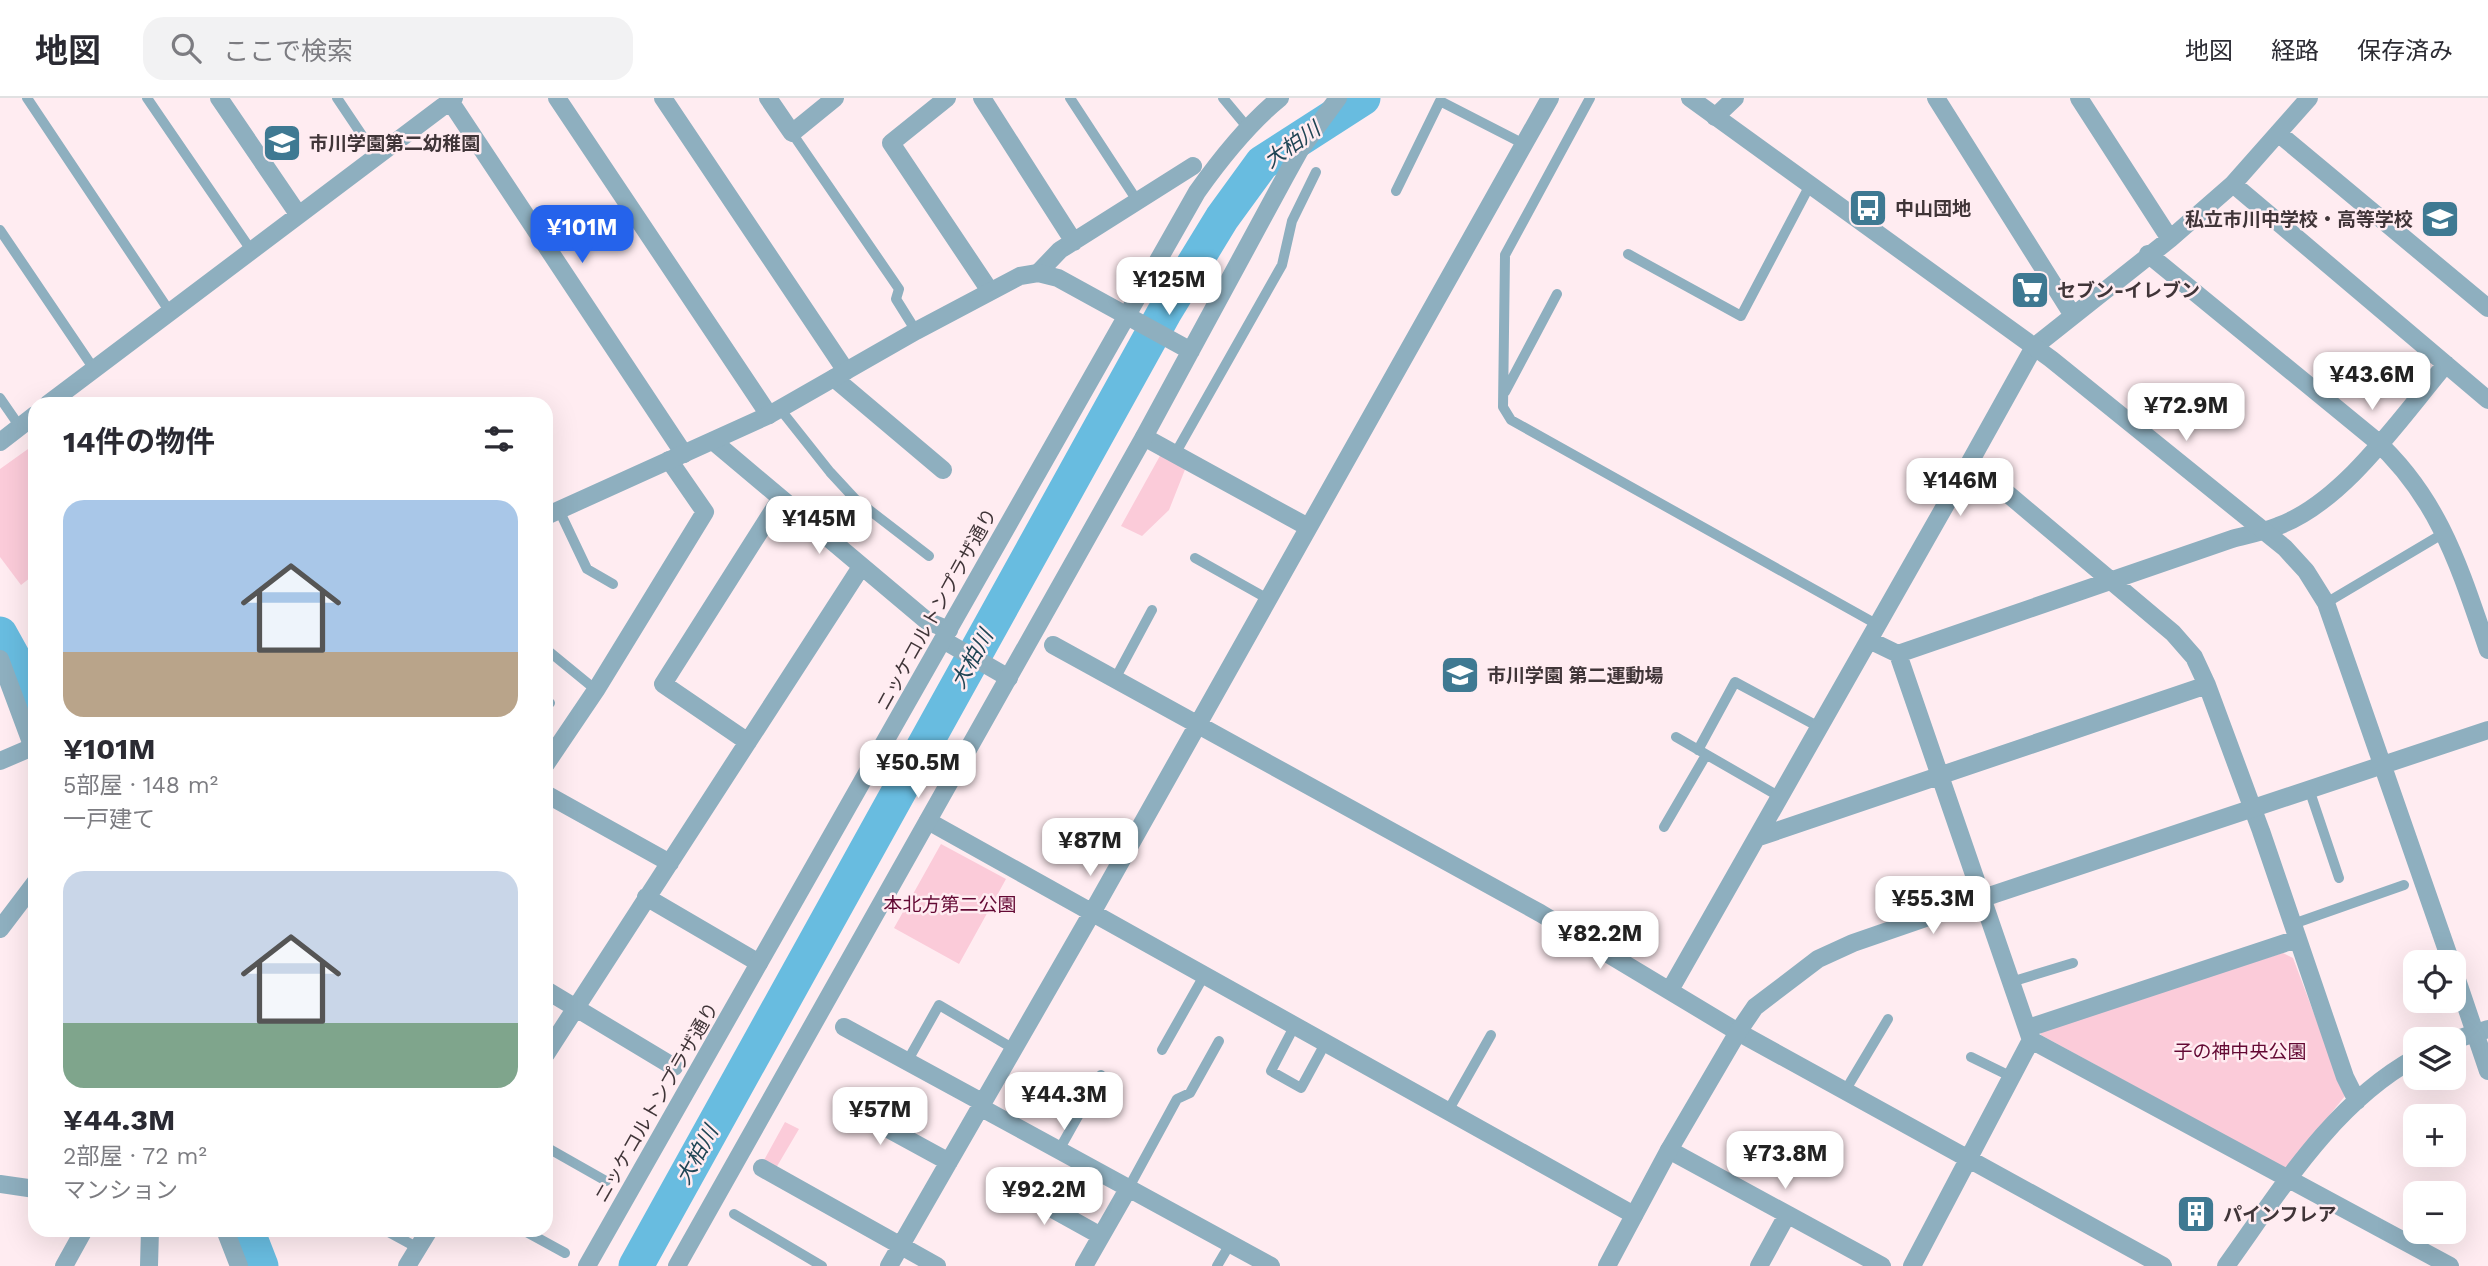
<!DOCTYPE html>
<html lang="ja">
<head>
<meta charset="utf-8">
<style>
	:root { --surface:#fff; --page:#f2f2f3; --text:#2b2b33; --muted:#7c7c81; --line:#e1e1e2; --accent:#2563eb }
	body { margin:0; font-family:"Work Sans","Noto Sans JP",sans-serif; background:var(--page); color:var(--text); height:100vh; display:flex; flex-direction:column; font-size:26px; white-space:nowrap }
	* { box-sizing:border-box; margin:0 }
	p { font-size:23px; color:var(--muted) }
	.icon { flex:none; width:38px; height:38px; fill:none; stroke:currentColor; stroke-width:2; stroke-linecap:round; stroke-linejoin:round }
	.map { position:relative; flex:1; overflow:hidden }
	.drawer { position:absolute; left:28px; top:299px; width:525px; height:840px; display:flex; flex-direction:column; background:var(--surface); border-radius:21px; box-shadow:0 7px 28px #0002 }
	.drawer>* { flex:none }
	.tools { position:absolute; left:2403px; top:852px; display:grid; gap:14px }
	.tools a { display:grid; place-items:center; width:63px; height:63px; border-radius:14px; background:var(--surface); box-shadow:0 7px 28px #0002; font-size:35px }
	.price { position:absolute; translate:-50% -60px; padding:0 16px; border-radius:14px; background:#fff; color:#222; font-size:23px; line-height:46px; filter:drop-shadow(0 2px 4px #0008) }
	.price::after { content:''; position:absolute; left:50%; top:42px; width:21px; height:16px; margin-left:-10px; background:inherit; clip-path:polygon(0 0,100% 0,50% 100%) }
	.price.current { background:var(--accent); color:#fff }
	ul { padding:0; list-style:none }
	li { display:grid; align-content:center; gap:14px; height:371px; padding:0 35px }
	li span { display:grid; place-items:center; height:217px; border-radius:21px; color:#555 }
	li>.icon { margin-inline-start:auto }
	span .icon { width:126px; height:126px; fill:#fffc; stroke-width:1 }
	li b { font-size:30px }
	h2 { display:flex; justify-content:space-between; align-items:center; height:84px; padding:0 35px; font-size:30px }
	header { display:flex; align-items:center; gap:42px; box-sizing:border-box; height:98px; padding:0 35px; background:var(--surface); border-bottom:2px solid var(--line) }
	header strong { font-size:33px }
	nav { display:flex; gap:38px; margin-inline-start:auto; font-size:24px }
	.search { width:490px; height:63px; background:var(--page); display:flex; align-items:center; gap:18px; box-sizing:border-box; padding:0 24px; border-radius:21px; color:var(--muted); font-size:26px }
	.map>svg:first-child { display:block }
	.green { fill:#fbcbd9 }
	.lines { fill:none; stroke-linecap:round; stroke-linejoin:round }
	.river { stroke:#68bce0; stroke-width:35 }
	.service { stroke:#8eafbf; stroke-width:10 }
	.minor { stroke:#8eafbf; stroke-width:18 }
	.tertiary { stroke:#8eafbf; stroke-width:18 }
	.labels { text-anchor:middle; stroke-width:5; stroke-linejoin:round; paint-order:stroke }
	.poi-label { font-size:19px; font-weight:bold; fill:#403538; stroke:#ffecf1; text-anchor:start }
	.street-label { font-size:19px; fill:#403538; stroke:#ffecf1 }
	.park-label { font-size:19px; fill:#640934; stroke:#ffecf1 }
	.water-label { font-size:21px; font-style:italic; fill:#204555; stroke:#ffecf1 }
</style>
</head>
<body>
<header>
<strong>地図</strong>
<div class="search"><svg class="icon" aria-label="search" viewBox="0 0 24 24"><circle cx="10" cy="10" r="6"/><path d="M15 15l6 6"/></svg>ここで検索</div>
<nav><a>地図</a><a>経路</a><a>保存済み</a></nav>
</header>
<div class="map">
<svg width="2488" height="1168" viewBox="0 0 2488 1168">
	<rect width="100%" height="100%" fill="#ffecf1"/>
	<path class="green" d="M35 346V476L21 487 0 459V371Z
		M1161 356 1186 369 1169 412 1142 438 1121 428Z
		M941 746 1006 781 959 866 894 830Z
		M2283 855 2293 860 2345 998 2286 1071 2041 937 2039 930Z
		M785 1024 799 1031 776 1070 763 1064Z"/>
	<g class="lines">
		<path class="river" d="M0 536 35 599
			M247 1132 261 1168
			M636 1168 1164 215 1222 120 1262 65 1363 0"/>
		<path class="service" d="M27 0 170 214
			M147 0 251 152
			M337 0 376 58
			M1070 0 1138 104
			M1223 0 1248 30
			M1590 0 1505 157 1503 309 1511 322 1878 527
			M792 35 899 191 896 201 916 233
			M1396 93 1440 3 1524 46
			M0 132 94 271
			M1628 156 1741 218 1810 87
			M1505 294 1557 196
			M0 300 20 329
			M780 311 830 374 855 401 929 458
			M1175 356 1282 167 1292 123 1316 74
			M559 412 587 471 613 486
			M1195 460 1268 501
			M2326 505 2444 435
			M546 551 596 592
			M1115 581 1152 512
			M546 602 550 605
			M1676 639 1780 699
			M1698 652 1735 584 1819 629
			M2309 691 2339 780
			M1664 729 1706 657
			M2293 826 2404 787
			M2011 884 2073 865
			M1295 927 1271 973 1301 990 1326 944
			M1162 952 1205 876
			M1971 959 2012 979
			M908 962 939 907 1014 951
			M1845 993 1888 921
			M1448 1013 1491 937
			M546 1049 606 1083
			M1059 1052 1101 977
			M1128 1091 1177 1001 1190 995 1219 943
			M734 1116 822 1168
			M385 1132 418 1150
			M523 1132 565 1155
			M1217 1168 1230 1146"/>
		<path class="minor" d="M219 0 298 116
			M448 0 684 356
			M557 0 769 317
			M663 0 846 273
			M768 0 792 35 835 0
			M947 0 891 45 990 193
			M982 0 1074 144
			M1936 0 2072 216
			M2079 0 2170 141
			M1715 19 1735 0
			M2278 35 2488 210
			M2233 86 2488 302
			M2148 156 2374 341C2440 401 2460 471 2488 552
			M1038 175 1060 152 1193 68
			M834 280 943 372
			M48 306 454 0
			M1144 339 1308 429
			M713 343 927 523 949 532
			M0 344 35 317
			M1970 364 2173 535 2194 559 2207 587 2261 733 2345 979 2357 1003
			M943 542 1009 580
			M1869 542 1898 556 2232 441C2247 437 2263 434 2278 428 2344 404 2401 319 2446 266
			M1053 547 1540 815 1738 934 2163 1168
			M1898 556 2031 942 2450 1168
			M0 561 35 655
			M748 644 663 586 781 400
			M546 666 596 592 705 414 669 362
			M546 696 670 765
			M928 723 1634 1117
			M1759 739 2207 587
			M646 799 759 865
			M0 831 35 785
			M546 892 674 969
			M1670 892 1970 364 2034 249 2170 141 2233 86 2309 0
			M844 929 978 1002 980 1009 1271 1168
			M2028 930 2297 841
			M2454 942 2488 931
			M546 956 861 469
			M880 1007 872 1022 949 1064
			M1669 1052 1882 1168
			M762 1070 937 1168
			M1006 1085 1101 1138
			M0 1086 35 1091
			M225 1132 239 1168
			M64 1168 84 1132
			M149 1168 150 1132
			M407 1168 429 1132
			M889 1168 1093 813 1550 0
			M1084 1168 1128 1091
			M1759 1168 1787 1117
			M1912 1168 2031 942
			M2226 1168C2280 1093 2332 1006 2415 960"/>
		<path class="tertiary" d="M1690 0 2051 261 2285 450 2306 473 2326 505 2451 864
			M546 418 769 317 916 233 1020 178 1038 175 1058 180 1191 253
			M0 663 35 648
			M2454 873 2488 973
			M587 1168 1197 94C1221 60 1247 27 1280 0
			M677 1168 1144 339 1285 79 1300 52 1338 0
			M1607 1168 1669 1052 1738 934 1755 909 1818 861 1853 845 1995 796 2488 632"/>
	</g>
	<defs>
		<g id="school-square" transform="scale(2.0125)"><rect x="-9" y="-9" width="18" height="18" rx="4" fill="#3f7992" stroke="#ffecf1"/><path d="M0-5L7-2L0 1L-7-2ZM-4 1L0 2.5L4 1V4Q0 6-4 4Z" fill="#fff"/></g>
		<g id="bus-square" transform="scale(2.0125)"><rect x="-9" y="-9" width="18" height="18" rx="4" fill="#3f7992" stroke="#ffecf1"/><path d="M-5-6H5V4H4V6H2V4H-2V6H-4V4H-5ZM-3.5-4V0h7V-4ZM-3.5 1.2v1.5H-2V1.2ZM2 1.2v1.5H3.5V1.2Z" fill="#fff"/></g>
		<g id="supermarket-square" transform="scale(2.0125)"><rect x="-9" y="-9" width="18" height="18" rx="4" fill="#3f7992" stroke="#ffecf1"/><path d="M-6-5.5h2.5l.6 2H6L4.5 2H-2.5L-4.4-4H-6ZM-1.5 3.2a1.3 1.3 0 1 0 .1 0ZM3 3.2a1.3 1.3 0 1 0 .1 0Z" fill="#fff"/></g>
		<g id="building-square" transform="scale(2.0125)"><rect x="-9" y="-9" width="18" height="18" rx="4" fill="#3f7992" stroke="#ffecf1"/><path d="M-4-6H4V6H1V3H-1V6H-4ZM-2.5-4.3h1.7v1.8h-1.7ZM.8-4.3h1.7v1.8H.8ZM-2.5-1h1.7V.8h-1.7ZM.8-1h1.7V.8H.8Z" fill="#fff"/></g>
	</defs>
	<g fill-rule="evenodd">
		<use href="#school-square" x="282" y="45"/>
		<use href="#bus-square" x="1868" y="110"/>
		<use href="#school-square" x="2440" y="121"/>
		<use href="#supermarket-square" x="2030" y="192"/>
		<use href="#school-square" x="1460" y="577"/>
		<use href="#building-square" x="2196" y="1116"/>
	</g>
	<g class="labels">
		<g class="poi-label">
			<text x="309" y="52">市川学園第二幼稚園</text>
			<text x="1895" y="117">中山団地</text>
			<text x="2413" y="128" text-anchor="end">私立市川中学校・高等学校</text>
			<text x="2057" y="199">セブン-イレブン</text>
			<text x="1487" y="584">市川学園 第二運動場</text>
			<text x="2223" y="1123">パインフレア</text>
		</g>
		<g class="street-label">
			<text transform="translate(936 511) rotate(-61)" y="7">ニッケコルトンプラザ通り</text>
			<text transform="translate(656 1004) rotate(-60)" y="7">ニッケコルトンプラザ通り</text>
		</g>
		<g class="park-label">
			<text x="950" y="813">本北方第二公園</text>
			<text x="2240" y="960">子の神中央公園</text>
		</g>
		<g class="water-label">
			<text transform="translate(1292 47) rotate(-35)" y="7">大柏川</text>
			<text transform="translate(972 561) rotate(-61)" y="7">大柏川</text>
			<text transform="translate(697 1057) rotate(-61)" y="7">大柏川</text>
		</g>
	</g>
</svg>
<div class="tools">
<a><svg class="icon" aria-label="locate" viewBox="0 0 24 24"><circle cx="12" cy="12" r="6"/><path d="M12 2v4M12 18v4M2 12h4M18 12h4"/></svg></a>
<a><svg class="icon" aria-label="layers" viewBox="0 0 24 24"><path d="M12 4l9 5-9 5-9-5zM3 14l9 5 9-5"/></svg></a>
<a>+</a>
<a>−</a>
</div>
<b class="price current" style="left:582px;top:167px">¥101M</b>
<b class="price" style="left:1169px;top:219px">¥125M</b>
<b class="price" style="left:2372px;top:314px">¥43.6M</b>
<b class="price" style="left:2186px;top:345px">¥72.9M</b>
<b class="price" style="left:1960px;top:420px">¥146M</b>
<b class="price" style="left:819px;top:458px">¥145M</b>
<b class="price" style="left:918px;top:702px">¥50.5M</b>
<b class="price" style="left:1090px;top:780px">¥87M</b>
<b class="price" style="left:1933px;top:838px">¥55.3M</b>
<b class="price" style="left:1600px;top:873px">¥82.2M</b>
<b class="price" style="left:1064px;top:1034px">¥44.3M</b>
<b class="price" style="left:880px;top:1049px">¥57M</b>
<b class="price" style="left:1785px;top:1093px">¥73.8M</b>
<b class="price" style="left:1044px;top:1129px">¥92.2M</b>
<section class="drawer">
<h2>14件の物件<svg class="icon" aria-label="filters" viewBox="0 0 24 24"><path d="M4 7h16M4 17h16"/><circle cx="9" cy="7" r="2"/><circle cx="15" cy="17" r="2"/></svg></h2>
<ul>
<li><span style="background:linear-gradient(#a9c7e8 70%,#b9a48a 0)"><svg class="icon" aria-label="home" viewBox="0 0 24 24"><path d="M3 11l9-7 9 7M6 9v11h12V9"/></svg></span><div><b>¥101M</b><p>5部屋 · 148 m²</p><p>一戸建て</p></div></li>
<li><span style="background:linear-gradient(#c9d6e8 70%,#7fa58c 0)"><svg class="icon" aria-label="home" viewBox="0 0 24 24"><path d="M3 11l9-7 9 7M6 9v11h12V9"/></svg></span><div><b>¥44.3M</b><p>2部屋 · 72 m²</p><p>マンション</p></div></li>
</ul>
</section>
</div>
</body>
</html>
